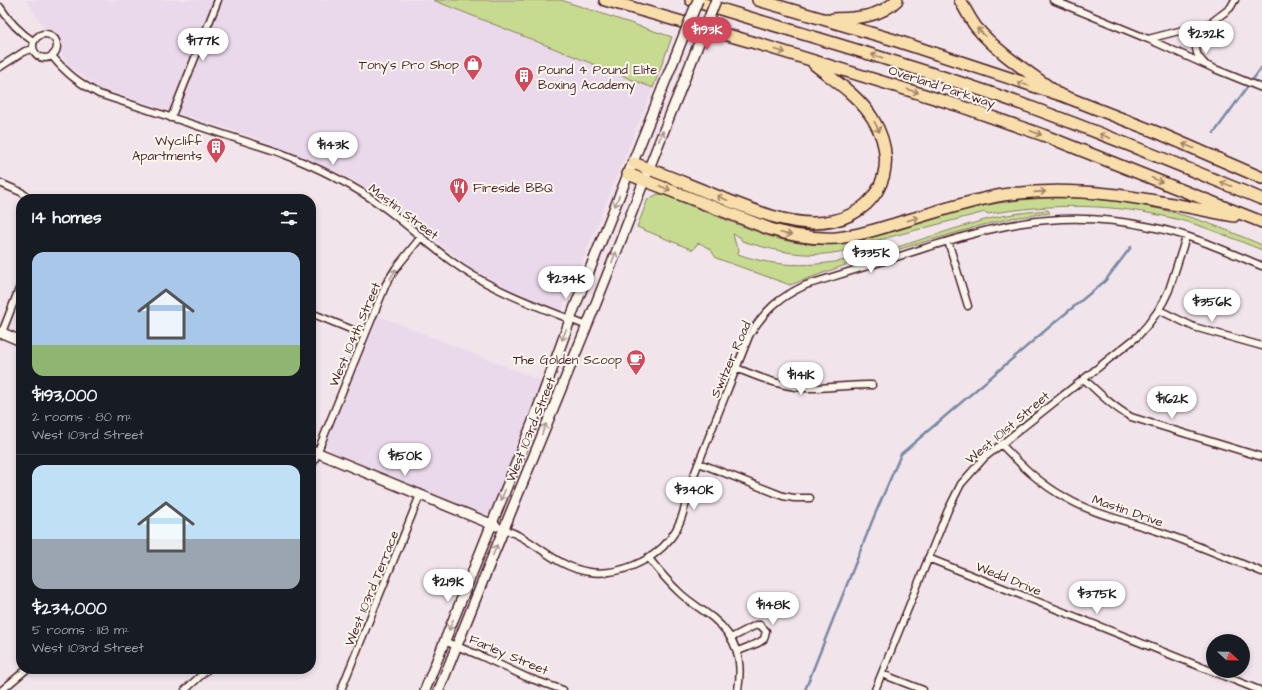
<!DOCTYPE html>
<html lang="en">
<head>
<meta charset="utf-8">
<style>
	:root { --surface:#171b24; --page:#242831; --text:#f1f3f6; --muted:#9ea1a6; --line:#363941; --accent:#d1495b }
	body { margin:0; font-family:"Architects Daughter",sans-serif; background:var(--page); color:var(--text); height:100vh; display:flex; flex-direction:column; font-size:15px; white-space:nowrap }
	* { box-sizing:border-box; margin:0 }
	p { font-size:13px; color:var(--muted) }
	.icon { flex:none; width:22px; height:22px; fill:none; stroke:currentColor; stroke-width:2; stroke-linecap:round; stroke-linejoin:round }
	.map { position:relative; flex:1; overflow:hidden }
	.panel { position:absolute; left:16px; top:194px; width:300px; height:480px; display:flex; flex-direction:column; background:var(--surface); border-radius:16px; box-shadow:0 2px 6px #0003 }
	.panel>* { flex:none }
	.needle { width:26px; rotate:112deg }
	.fabs { position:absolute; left:1206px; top:634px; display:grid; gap:8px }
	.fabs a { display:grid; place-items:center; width:44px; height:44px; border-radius:50%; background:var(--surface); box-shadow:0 2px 6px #0003; font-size:20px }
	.price { position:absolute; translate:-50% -34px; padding:0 9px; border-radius:14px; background:#fff; color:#222; font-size:13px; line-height:26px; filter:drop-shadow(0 1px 2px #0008) }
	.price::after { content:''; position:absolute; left:50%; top:24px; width:12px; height:9px; margin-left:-6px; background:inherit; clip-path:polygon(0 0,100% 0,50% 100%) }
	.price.on { background:var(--accent); color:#fff }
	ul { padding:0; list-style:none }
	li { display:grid; align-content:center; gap:8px; height:212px; padding:0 16px }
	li+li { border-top:1px solid var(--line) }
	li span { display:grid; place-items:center; height:124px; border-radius:12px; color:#555 }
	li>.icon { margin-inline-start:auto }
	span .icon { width:72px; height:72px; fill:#fffc; stroke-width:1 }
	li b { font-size:17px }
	h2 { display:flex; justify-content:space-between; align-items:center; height:48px; padding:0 16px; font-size:17px }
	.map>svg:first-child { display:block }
	.built { fill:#ead9eb }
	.green { fill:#c7db90; stroke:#887d5e }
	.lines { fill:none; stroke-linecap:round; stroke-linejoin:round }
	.stream { stroke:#7989a5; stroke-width:2.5 }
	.street-casing { stroke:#4a1f2b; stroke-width:9 }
	.secondary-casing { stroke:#4a1f2b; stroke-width:12 }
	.highway-casing { stroke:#4a1f2b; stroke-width:14 }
	.street { stroke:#fbf7ec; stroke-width:6 }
	.secondary { stroke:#fbf7ec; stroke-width:9 }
	.highway { stroke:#f8deab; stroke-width:11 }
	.secondary-bridge-casing { stroke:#4a1f2b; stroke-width:12; stroke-linecap:butt }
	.secondary-bridge { stroke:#fbf7ec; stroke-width:9 }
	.oneway { stroke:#a17e6b }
	.oneway2 { stroke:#ab9695 }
	.labels { text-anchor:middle; stroke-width:4; stroke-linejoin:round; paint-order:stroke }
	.poi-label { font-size:13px; fill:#4a1f2b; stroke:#fbf7ec; text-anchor:end }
	.street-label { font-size:13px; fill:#4a1f2b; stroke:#fbf7ec }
</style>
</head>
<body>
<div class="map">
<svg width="1262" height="690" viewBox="0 0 1262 690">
	<rect width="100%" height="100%" fill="#f1e5eb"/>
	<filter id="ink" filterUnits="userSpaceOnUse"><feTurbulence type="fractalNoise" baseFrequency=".025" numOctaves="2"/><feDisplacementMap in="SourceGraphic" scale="8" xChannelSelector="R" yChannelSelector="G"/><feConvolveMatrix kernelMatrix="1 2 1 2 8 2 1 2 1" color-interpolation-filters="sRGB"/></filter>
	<g filter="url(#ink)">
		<path class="built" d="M26 0H433L653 88 562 310 517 293 472 269 403 215 350 178 263 140 101 89 70 67Z
			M379 316 545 382 494 509 490 513 486 514H481L331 451 327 447V440Z"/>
		<path class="green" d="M433 0H561L672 37 653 88Z
			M658 194H662C684 203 706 212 729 221 757 232 785 244 815 244 869 245 919 221 970 209 1043 191 1118 195 1189 217 1214 224 1238 235 1262 245V250C1234 239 1205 226 1176 219 1112 203 1052 203 988 214L985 212 863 244 861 248C849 250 836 253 824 254 795 256 769 249 742 241L740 237 733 234 736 246 739 249 738 254C822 285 904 241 985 220 1006 214 1027 212 1048 210L1050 213 1012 218 983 225 851 263 790 285 716 258 711 250 700 243 697 244 693 250 637 227 648 199Z"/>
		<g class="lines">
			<path class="stream" d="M1214 133 1262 67
				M805 690 873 519 901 454 1054 323 1105 281 1131 247"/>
			<g class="street-casing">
				<path id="street" d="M1053 0 1148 39 1215 69 1262 88
					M0 7C9 21 19 32 33 41
					M33 46a12 12 0 1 1 24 0a12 12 0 1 1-24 0Z
					M1148 39 1210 23
					M52 56C68 75 78 82 99 94L278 152C315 166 352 184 385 208 411 227 434 250 461 268 498 293 545 309 587 326
					M1205 64C1202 61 1198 57 1197 53 1190 32 1218 19 1230 8 1232 6 1233 2 1235 0
					M0 67 25 51 33 49
					M171 118 218 0
					M0 183 21 192 30 199
					M948 241 968 306
					M1159 310 1194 327 1262 346
					M311 313 365 335
					M1 335 21 284
					M736 368C758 377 780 386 804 388 827 389 849 384 872 385
					M1084 379C1099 393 1113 407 1131 417L1262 457
					M1001 444C1021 465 1040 484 1066 498 1093 514 1127 521 1157 531 1193 543 1227 558 1262 572
					M699 463 783 496 794 498H810
					M311 468 386 284 396 268 421 237
					M503 529C536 539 552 566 589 572 617 576 652 562 670 539 686 518 685 498 694 475 712 428 731 382 749 336 765 310 778 298 806 285 845 273 885 261 925 248 965 236 1006 223 1048 220 1083 217 1117 220 1151 227 1189 234 1226 251 1262 266
					M648 557C658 570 669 583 681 594 691 603 703 610 713 618 737 638 743 660 738 690
					M928 558 1259 690
					M731 638 756 625H760L766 631 764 639 758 643 738 651
					M444 641 481 656 526 677 563 690
					M882 674 923 690
					M2 690 27 669
					M185 690 208 669
					M341 690 420 495
					M875 690 948 510 961 484 984 458 1138 336C1151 322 1162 307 1169 290L1186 237"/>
			</g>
			<g class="secondary-casing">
				<path id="secondary" d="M0 332 21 341
					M311 450 496 526
					M425 690 534 419 574 309 663 87
					M439 690C487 569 537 448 586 328 618 250 647 171 679 93"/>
			</g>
			<g class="highway-casing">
				<path id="highway" d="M605 0 752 42 957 105 1043 135 1262 222
					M691 0C785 29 880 56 973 87 1071 120 1166 160 1262 199
					M758 0 891 39 1061 95 1161 134 1262 178
					M960 0C965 9 970 19 976 27 997 52 1027 71 1053 90
					M833 19C856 18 879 18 897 0
					M633 163C661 173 689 185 717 196 746 207 781 223 813 223 872 223 905 172 873 119 859 96 835 81 814 64
					M628 174 770 229C792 236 814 239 836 238 858 236 878 229 898 223 933 213 967 201 1003 195 1083 183 1157 201 1234 216"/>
			</g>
			<use href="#street" class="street"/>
			<use href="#secondary" class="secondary"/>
			<use href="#highway" class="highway"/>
			<g class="secondary-bridge-casing">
				<path id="secondary-bridge" d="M663 87 698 0
					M679 93 716 0"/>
			</g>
			<use href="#secondary-bridge" class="secondary-bridge"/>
		</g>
		<defs><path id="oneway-shaft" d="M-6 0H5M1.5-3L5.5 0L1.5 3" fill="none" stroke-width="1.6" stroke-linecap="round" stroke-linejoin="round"/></defs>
		<g class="oneway">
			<use href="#oneway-shaft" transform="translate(981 32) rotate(-136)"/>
			<use href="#oneway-shaft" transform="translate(780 51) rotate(17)"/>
			<use href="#oneway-shaft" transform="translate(877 56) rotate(-163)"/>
			<use href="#oneway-shaft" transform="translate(1023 84) rotate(-163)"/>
			<use href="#oneway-shaft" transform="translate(913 91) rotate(17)"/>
			<use href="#oneway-shaft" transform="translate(877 127) rotate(63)"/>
			<use href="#oneway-shaft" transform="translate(1036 133) rotate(21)"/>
			<use href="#oneway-shaft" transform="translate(1105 136) rotate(-158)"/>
			<use href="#oneway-shaft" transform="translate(1188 146) rotate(-157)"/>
			<use href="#oneway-shaft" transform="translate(1157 180) rotate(22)"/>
			<use href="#oneway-shaft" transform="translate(1226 184) rotate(-158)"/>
			<use href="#oneway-shaft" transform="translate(665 188) rotate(22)"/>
			<use href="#oneway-shaft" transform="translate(1040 192) rotate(-4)"/>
			<use href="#oneway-shaft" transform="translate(722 198) rotate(-158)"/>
			<use href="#oneway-shaft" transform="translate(913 219) rotate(-17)"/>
			<use href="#oneway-shaft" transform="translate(786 234) rotate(12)"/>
		</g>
		<g class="oneway2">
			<use href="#oneway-shaft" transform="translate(661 136) rotate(-68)"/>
			<use href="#oneway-shaft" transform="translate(617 201) rotate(112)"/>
			<use href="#oneway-shaft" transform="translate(614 257) rotate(-69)"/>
			<use href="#oneway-shaft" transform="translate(393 274) rotate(-58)"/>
			<use href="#oneway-shaft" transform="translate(564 335) rotate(110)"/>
			<use href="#oneway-shaft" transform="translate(544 429) rotate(-68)"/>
			<use href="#oneway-shaft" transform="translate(503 495) rotate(112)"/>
			<use href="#oneway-shaft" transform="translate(495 550) rotate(-68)"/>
			<use href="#oneway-shaft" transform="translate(451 625) rotate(112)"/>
		</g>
	</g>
	<defs>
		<g id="shop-pin" transform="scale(1)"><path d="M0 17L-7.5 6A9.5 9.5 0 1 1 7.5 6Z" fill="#d1495b" stroke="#fbf7ec"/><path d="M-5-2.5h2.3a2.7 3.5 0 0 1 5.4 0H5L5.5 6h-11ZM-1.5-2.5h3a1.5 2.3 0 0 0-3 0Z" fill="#fff"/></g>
		<g id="building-pin" transform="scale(1)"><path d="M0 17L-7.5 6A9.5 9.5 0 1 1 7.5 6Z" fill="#d1495b" stroke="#fbf7ec"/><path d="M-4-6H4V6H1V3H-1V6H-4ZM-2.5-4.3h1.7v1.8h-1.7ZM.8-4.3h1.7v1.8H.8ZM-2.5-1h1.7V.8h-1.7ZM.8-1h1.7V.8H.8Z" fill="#fff"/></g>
		<g id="restaurant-pin" transform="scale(1)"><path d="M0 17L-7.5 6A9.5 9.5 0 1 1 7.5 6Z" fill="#d1495b" stroke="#fbf7ec"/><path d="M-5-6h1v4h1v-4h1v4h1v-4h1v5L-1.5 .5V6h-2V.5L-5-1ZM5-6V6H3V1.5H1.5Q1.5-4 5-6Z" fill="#fff"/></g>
		<g id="cafe-pin" transform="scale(1)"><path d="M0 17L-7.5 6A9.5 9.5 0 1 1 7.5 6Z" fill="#d1495b" stroke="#fbf7ec"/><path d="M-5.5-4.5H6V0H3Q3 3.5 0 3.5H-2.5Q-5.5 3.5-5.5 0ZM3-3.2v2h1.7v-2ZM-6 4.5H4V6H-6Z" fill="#fff"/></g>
	</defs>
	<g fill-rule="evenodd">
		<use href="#shop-pin" x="473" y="64"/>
		<use href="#building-pin" x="524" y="76"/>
		<use href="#building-pin" x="216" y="147"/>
		<use href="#restaurant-pin" x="459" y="187"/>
		<use href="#cafe-pin" x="636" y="359"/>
	</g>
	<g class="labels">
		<g class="poi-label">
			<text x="459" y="69">Tony's Pro Shop</text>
			<text x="538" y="74" text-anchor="start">Pound 4 Pound Elite<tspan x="538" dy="15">Boxing Academy</tspan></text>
			<text x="202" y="145">Wycliff<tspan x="202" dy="15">Apartments</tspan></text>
			<text x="473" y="192" text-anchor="start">Fireside BBQ</text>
			<text x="622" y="364">The Golden Scoop</text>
		</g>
		<g class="street-label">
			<text transform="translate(942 86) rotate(18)" y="5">Overland Parkway</text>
			<text transform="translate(404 211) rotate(37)" y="5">Mastin Street</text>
			<text transform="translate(354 334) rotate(-67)" y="5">West 104th Street</text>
			<text transform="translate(730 359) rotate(-66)" y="5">Switzer Road</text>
			<text transform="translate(1007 427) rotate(-40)" y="5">West 101st Street</text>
			<text transform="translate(530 429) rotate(-68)" y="5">West 103rd Street</text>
			<text transform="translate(1128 510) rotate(19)" y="5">Mastin Drive</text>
			<text transform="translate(1009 578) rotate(22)" y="5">Wedd Drive</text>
			<text transform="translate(371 588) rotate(-68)" y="5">West 103rd Terrace</text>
			<text transform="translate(509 654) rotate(23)" y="5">Farley Street</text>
		</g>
	</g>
</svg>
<div class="fabs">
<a><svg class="needle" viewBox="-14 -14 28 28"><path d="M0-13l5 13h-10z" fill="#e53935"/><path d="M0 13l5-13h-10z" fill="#9ea1a6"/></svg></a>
</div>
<b class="price on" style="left:707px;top:51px">$193K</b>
<b class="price" style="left:1206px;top:55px">$232K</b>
<b class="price" style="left:203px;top:62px">$177K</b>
<b class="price" style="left:333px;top:166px">$143K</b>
<b class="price" style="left:871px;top:274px">$335K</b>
<b class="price" style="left:566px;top:300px">$234K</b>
<b class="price" style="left:1212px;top:323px">$356K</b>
<b class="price" style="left:801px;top:396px">$141K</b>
<b class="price" style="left:1172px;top:420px">$162K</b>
<b class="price" style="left:405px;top:477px">$150K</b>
<b class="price" style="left:694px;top:511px">$340K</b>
<b class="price" style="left:448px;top:603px">$219K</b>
<b class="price" style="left:1097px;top:615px">$375K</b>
<b class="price" style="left:773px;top:626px">$148K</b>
<section class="panel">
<h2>14 homes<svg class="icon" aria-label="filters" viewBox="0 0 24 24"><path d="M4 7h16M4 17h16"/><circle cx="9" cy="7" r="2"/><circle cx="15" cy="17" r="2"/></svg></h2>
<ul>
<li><span style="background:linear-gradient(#a9c7e8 75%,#8fb573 0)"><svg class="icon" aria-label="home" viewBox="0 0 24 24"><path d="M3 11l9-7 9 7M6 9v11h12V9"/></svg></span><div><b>$193,000</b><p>2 rooms · 80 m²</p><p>West 103rd Street</p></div></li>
<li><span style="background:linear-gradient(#bfe0f5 60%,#9aa5b1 0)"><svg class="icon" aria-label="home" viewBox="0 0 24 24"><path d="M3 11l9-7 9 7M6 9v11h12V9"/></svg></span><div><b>$234,000</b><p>5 rooms · 118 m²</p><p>West 103rd Street</p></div></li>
</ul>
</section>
</div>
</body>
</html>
